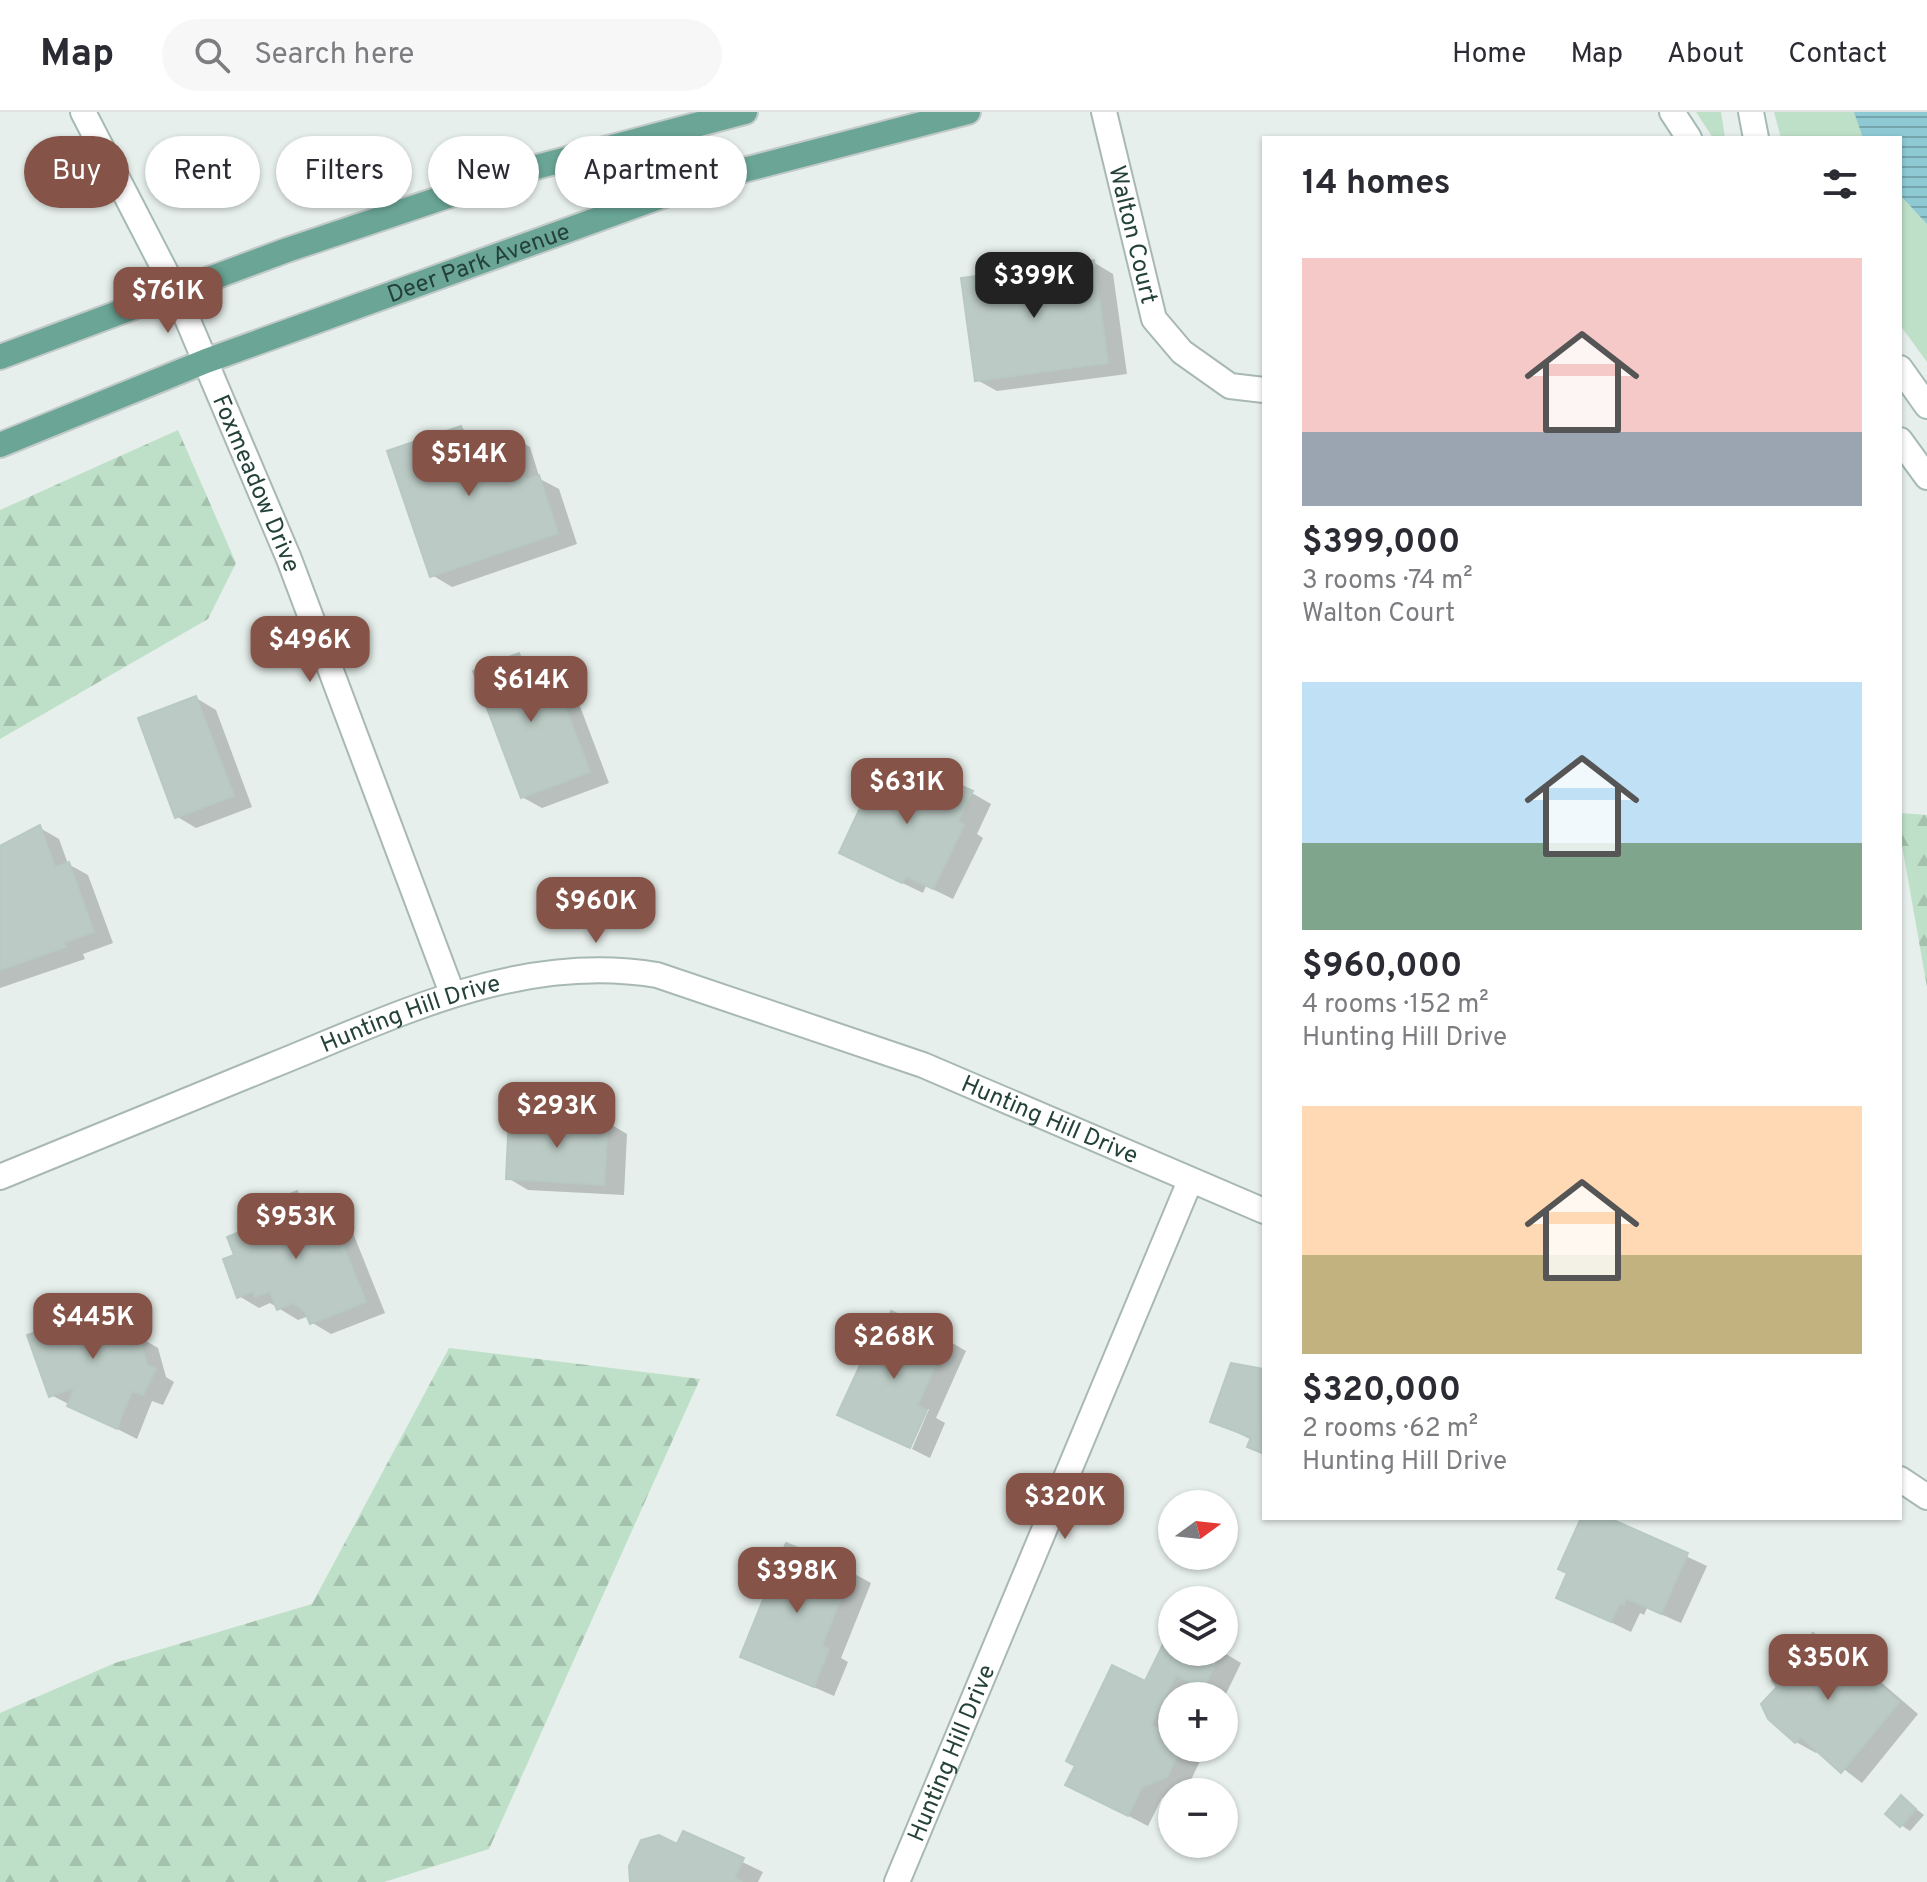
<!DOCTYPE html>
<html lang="en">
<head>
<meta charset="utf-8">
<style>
	:root { --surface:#fff; --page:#f7f7f7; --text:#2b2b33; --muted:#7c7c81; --line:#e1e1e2; --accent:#855347 }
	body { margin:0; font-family:Overpass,sans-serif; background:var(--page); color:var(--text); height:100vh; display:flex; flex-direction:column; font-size:30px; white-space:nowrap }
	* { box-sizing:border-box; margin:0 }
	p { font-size:26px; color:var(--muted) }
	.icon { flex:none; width:44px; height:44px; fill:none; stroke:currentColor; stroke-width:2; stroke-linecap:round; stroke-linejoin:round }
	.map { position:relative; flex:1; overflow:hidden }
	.sheet { position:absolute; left:1262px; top:24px; width:640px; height:1384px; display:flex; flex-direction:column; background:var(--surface); border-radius:0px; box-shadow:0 2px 6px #0004 }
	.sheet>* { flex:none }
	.banner { position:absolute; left:24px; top:24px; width:760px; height:72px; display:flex; gap:16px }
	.needle { width:52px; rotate:75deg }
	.controls { position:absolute; left:1158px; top:1378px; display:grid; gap:16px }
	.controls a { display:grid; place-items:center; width:80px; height:80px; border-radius:50%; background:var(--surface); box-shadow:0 2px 6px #0004; font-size:40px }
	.price { position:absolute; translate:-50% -68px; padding:0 18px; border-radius:16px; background:var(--accent); color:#fff; font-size:26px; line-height:52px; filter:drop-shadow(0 2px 4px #0008) }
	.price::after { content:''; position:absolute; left:50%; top:48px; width:24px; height:18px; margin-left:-12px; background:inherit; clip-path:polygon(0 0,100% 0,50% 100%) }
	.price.active { background:#222; color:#fff }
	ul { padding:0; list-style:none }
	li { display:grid; align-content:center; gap:16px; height:424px; padding:0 40px }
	li span { display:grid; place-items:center; height:248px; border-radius:0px; color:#555 }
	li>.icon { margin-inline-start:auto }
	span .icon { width:144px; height:144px; fill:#fffc; stroke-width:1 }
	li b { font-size:34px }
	h2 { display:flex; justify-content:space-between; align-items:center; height:96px; padding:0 40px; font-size:34px }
	.tag { padding:0 28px; border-radius:36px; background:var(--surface); box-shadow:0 2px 6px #0004; font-size:28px; line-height:72px }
	.tag.active { background:var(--accent); color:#fff }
	header { display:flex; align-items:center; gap:48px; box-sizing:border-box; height:112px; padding:0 40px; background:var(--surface); border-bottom:2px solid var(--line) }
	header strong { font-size:38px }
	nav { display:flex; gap:44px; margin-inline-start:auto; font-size:28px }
	.search { width:560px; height:72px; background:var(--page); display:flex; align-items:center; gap:20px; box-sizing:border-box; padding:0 28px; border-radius:44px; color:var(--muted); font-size:30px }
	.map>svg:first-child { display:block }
	.grass { fill:#bfe0c8 }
	.forest { fill:url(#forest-firs) }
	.water { fill:url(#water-rules) }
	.shadow { fill:#0003 }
	.building { fill:#bbcac4; stroke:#b8c9c2; stroke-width:2 }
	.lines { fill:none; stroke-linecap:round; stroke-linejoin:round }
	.street-casing { stroke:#a8b8b2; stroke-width:28 }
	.secondary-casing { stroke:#a4bbb3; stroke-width:28 }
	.primary-casing { stroke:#c2cac8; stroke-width:28 }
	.street { stroke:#fff; stroke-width:24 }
	.secondary { stroke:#fff; stroke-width:24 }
	.primary { stroke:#6aa596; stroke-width:24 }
	.labels { text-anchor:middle; stroke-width:6; stroke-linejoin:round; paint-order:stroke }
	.street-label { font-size:24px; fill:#24423a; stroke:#f7fbf9 }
</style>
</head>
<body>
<header>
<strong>Map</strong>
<div class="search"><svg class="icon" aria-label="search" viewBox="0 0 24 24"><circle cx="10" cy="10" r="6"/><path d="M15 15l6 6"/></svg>Search here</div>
<nav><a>Home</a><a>Map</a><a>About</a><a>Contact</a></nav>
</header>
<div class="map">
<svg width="1927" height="1770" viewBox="0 0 1927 1770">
	<defs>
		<pattern id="forest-firs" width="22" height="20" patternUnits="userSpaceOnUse" patternTransform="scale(2)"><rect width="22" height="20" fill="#bfe0c8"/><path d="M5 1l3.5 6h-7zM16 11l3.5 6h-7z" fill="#a4c1ad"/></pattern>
		<pattern id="water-rules" width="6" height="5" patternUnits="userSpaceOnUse" patternTransform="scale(2)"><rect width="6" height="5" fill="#8ec9d4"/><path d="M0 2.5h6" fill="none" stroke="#74a5ad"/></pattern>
	</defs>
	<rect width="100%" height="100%" fill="#e6efeb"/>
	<path class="grass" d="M1696 0H1721L1725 26H1713Z
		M1774 0H1927V250L1900 213V26H1781Z"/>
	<path class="forest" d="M178 318 236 451 208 507 0 627V398Z
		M1900 701 1927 703V875L1900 722Z
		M449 1236 700 1267 489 1737 384 1770H0V1601L115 1551 312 1492Z"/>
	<path class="water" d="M1854 0H1927V112L1900 83V26H1863Z"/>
	<path class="shadow" d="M1093 150 1113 162 1127 262 997 279 977 268Z
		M461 316 480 327 509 323 530 335 540 367 559 377 577 432 452 475 432 463Z
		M519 543 536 553 547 549 567 560 609 671 542 696 522 685Z
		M196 586 216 598 252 695 196 716 176 704Z
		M972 681 991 692 977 722 983 726 953 787 926 774 923 781 861 751Z
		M40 716 59 727 68 752 88 763 113 831 83 842 85 847 0 876V736L20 729 24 721Z
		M607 1010 627 1022 624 1083 528 1078 508 1066Z
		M296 1081 316 1092 325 1089 345 1101 385 1201 331 1222 311 1210 309 1204 298 1208 270 1191 259 1196 239 1184 237 1144 286 1104Z
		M101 1189 109 1193 117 1190 136 1202 146 1229 158 1236 166 1265 174 1270 163 1293 152 1289 137 1327 51 1283 73 1209Z
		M947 1228 966 1239 936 1306 945 1311 930 1346 912 1337 929 1297H925L908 1336 840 1302 873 1245Z
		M1233 1253 1264 1261V1343L1250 1335 1252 1328 1213 1309Z
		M1583 1406H1604L1707 1454 1681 1511 1647 1496 1644 1503 1640 1501 1631 1520 1559 1485 1570 1461Z
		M851 1460 871 1471 841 1546 848 1550 834 1584 743 1544Z
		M1172 1518V1540H1223L1241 1551 1224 1586 1196 1573 1191 1584H1172V1636H1192L1203 1643 1187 1676 1162 1686 1148 1714 1088 1683Z
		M1814 1524 1857 1544 1880 1562 1876 1566 1918 1602 1862 1671 1819 1638 1816 1641 1796 1630 1780 1575Z
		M1902 1686 1924 1703 1910 1719 1901 1713Z
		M684 1722 763 1760 758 1770H633L678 1734Z"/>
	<path class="building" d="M1094 148 1108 251 975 269 961 166Z
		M461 314 467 330 499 319 510 321 526 368 539 363 558 421 430 465 387 339Z
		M519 541 524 555 547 547 590 660 521 686 473 559Z
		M196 584 234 684 175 706 138 606Z
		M881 651 924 671 938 663 973 679 958 709 964 713 933 777 906 764 902 771 839 741Z
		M40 713 55 755 69 750 94 820 64 830 66 835 0 858V734Z
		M509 1003 608 1008 604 1073 506 1067Z
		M297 1079 303 1095 325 1087 366 1190 310 1212 305 1200 293 1191 277 1198 270 1179 255 1185 253 1179 237 1186 223 1147 234 1143 227 1125 284 1102 278 1087Z
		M101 1186 104 1193 117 1188 130 1225 138 1222 147 1253 156 1257 143 1283 132 1279 117 1317 67 1294 75 1275 49 1285 27 1223 71 1208 67 1199Z
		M891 1199 948 1226 917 1294 927 1298 910 1336 837 1303 866 1240 872 1243Z
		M1231 1251 1264 1257 1262 1341 1247 1335 1251 1325 1210 1310Z
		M1581 1406H1609L1688 1441 1661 1502 1626 1486 1624 1493 1620 1491 1611 1510 1556 1486 1567 1461 1558 1457Z
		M786 1431 852 1458 822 1534 829 1537 814 1575 740 1545Z
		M1172 1514V1540H1221L1203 1577 1176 1563 1151 1613 1172 1623V1636H1181L1167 1665 1142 1675 1128 1704 1065 1673 1075 1654 1066 1649 1112 1553 1145 1569Z
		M1813 1521 1830 1537 1837 1530 1861 1550 1858 1554 1899 1590 1841 1661 1801 1625 1795 1631 1768 1607 1761 1592 1777 1575 1772 1569Z
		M1901 1683 1916 1697 1900 1715 1885 1702Z
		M683 1719 744 1746 735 1765 742 1770H630L629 1754 641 1728 659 1723 677 1732Z"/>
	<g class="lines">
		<g class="street-casing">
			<g id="street">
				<path id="s1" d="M1104 0 1154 207 1182 240 1230 274 1264 278"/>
				<path id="s2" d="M175 178 289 447 452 881"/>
				<path id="s3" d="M0 1065C90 1028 181 991 271 954 396 904 519 840 657 863L923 953 1264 1099"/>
				<path d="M1900 1367 1927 1385"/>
				<path id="s4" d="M897 1770 1190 1069"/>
			</g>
		</g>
		<g class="secondary-casing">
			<path id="secondary" d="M83 0 175 178
				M1672 0 1689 26
				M1751 0 1756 26
				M1900 256 1927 294
				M1900 328 1927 365"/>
		</g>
		<g class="primary-casing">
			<g id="primary">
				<path d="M0 245 287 138 525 58 745 0"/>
				<path id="s5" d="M0 333 206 249 709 67 968 0"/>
			</g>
		</g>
		<use href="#street" class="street"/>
		<use href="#secondary" class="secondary"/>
		<use href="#primary" class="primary"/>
	</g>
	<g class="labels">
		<g class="street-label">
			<text dy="8" stroke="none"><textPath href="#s1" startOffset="126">Walton Court</textPath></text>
			<text dy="8" stroke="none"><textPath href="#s5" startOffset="512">Deer Park Avenue</textPath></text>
			<text dy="8" stroke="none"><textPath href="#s2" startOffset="210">Foxmeadow Drive</textPath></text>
			<text dy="8" stroke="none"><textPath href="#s3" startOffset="442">Hunting Hill Drive</textPath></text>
			<text dy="8" stroke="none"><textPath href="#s3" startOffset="1114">Hunting Hill Drive</textPath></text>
			<text dy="8" stroke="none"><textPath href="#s4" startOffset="140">Hunting Hill Drive</textPath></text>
		</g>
	</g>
</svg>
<div class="controls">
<a><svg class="needle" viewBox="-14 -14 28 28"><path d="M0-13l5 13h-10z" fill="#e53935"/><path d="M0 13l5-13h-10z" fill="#7c7c81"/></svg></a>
<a><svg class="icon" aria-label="layers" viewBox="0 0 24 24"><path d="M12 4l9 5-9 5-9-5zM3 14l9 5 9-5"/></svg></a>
<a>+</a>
<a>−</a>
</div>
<b class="price active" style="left:1034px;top:208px">$399K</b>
<b class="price" style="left:168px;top:223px">$761K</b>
<b class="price" style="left:469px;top:386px">$514K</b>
<b class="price" style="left:310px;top:572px">$496K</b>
<b class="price" style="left:531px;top:612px">$614K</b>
<b class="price" style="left:907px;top:714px">$631K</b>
<b class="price" style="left:596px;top:833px">$960K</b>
<b class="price" style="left:557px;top:1038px">$293K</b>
<b class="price" style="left:296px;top:1149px">$953K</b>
<b class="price" style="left:93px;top:1249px">$445K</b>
<b class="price" style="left:894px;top:1269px">$268K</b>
<b class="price" style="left:1065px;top:1429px">$320K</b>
<b class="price" style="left:797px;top:1503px">$398K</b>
<b class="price" style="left:1828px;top:1590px">$350K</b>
<div class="banner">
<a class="tag active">Buy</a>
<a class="tag">Rent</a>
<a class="tag">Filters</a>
<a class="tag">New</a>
<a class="tag">Apartment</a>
</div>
<section class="sheet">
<h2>14 homes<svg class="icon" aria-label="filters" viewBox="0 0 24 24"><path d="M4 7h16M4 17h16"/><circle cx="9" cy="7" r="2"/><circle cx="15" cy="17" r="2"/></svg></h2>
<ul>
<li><span style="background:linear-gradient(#f6c9c9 70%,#9aa5b1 0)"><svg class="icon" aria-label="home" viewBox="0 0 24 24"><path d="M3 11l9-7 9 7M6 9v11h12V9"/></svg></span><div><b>$399,000</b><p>3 rooms · 74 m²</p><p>Walton Court</p></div></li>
<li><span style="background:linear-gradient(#bfe0f5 65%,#7fa58c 0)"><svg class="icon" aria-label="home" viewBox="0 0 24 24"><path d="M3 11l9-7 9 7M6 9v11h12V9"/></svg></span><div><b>$960,000</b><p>4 rooms · 152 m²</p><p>Hunting Hill Drive</p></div></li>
<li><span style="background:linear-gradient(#ffd9b3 60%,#c2b280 0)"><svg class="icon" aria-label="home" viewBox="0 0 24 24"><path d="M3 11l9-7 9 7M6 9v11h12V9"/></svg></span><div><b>$320,000</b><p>2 rooms · 62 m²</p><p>Hunting Hill Drive</p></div></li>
</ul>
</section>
</div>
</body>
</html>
